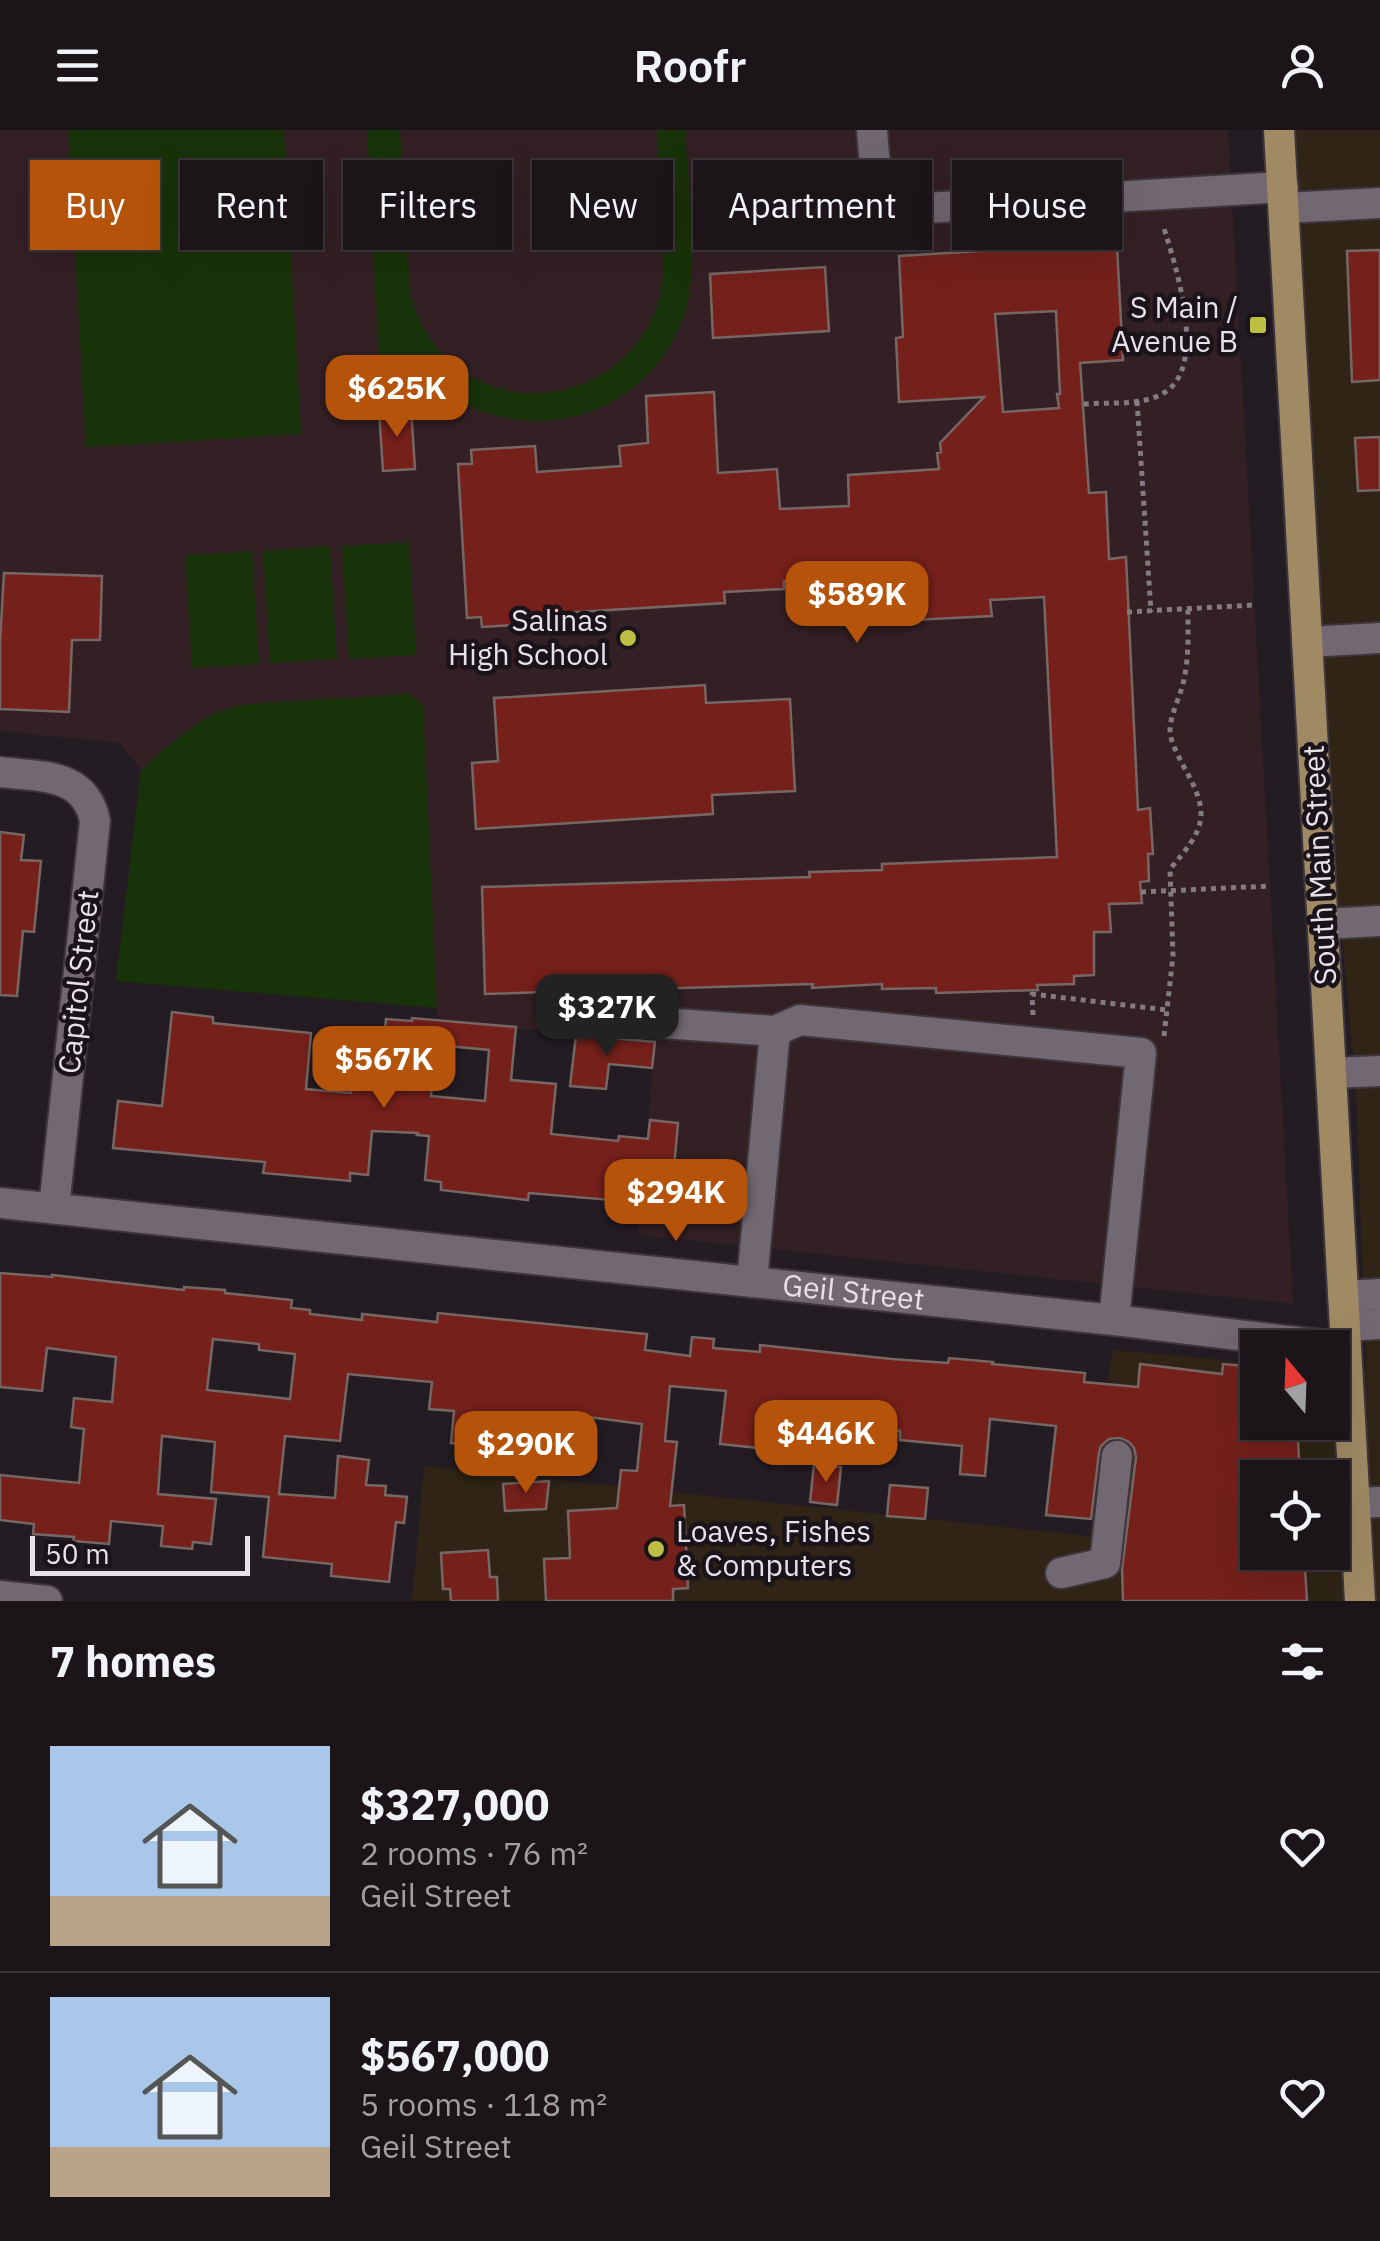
<!DOCTYPE html>
<html lang="en">
<head>
<meta charset="utf-8">
<style>
	:root { --surface:#1b151a; --page:#282227; --text:#f1f3f6; --muted:#a09fa2; --line:#393439; --accent:#b45309 }
	body { margin:0; font-family:"IBM Plex Sans",sans-serif; background:var(--page); color:var(--text); height:100vh; display:flex; flex-direction:column; font-size:38px; white-space:nowrap }
	* { box-sizing:border-box; margin:0 }
	p { font-size:32px; color:var(--muted) }
	.icon { flex:none; width:55px; height:55px; fill:none; stroke:currentColor; stroke-width:2; stroke-linecap:round; stroke-linejoin:round }
	.map { position:relative; height:1471px; overflow:hidden }
	.panel { display:flex; flex-direction:column; background:var(--surface); flex:1 }
	.panel>* { flex:none }
	.banner { position:absolute; left:30px; top:30px; width:1320px; height:90px; display:flex; gap:20px }
	.needle { width:65px; rotate:341deg }
	.buttons { position:absolute; left:1240px; top:1200px; display:grid; gap:20px }
	.buttons a { display:grid; place-items:center; width:110px; height:110px; border-radius:0px; background:var(--surface); box-shadow:0 10px 40px #0002,0 0 0 2px var(--line); font-size:50px }
	.scale { position:absolute; left:30px; bottom:25px; width:220px; box-sizing:border-box; padding-left:10px; border:5px solid #e7e2e7; border-top:0; font-size:28px; line-height:35px; white-space:nowrap; color:#e7e2e7; -webkit-text-stroke:8px #1a131a; paint-order:stroke }
	.price { position:absolute; translate:-50% -85px; padding:0 22px; border-radius:20px; background:var(--accent); color:#fff; font-size:32px; line-height:65px; filter:drop-shadow(0 2px 5px #0008) }
	.price::after { content:''; position:absolute; left:50%; top:60px; width:30px; height:22px; margin-left:-15px; background:inherit; clip-path:polygon(0 0,100% 0,50% 100%) }
	.price.active { background:#222; color:#fff }
	ul { padding:0; list-style:none }
	li { display:flex; align-items:center; gap:30px; height:250px; padding:0 50px }
	li+li { border-top:2px solid var(--line) }
	li span { display:grid; place-items:center; flex:none; width:280px; height:200px; border-radius:0px; color:#555 }
	li>.icon { margin-inline-start:auto }
	span .icon { width:120px; height:120px; fill:#fffc; stroke-width:1 }
	li b { font-size:42px }
	h2 { display:flex; justify-content:space-between; align-items:center; height:120px; padding:0 50px; font-size:42px }
	.tag { padding:0 35px; border-radius:0px; background:var(--surface); box-shadow:0 10px 40px #0002,0 0 0 2px var(--line); font-size:35px; line-height:90px }
	.tag.active { background:var(--accent); color:#fff }
	header { display:flex; justify-content:space-between; align-items:center; height:130px; padding:0 50px; background:var(--surface); font-size:45px; font-weight:600 }
	.map>svg:first-child { display:block }
	.commercial { fill:#2f2415; fill-rule:evenodd }
	.education { fill:#332024 }
	.green { fill:#183309 }
	.building { fill:#75201b; stroke:#766765; stroke-width:2.5; fill-rule:evenodd }
	.lines { fill:none; stroke-linecap:round; stroke-linejoin:round }
	.minor-casing { stroke:#3d363d; stroke-width:34 }
	.major-casing { stroke:#3d363d; stroke-width:34 }
	.path { stroke:#827b81; stroke-width:5; stroke-dasharray:5 5; stroke-linecap:butt }
	.minor { stroke:#726872; stroke-width:30 }
	.major { stroke:#9f8a64; stroke-width:30 }
	.poi-dot { fill:#bcbf43; stroke:#1a131a; stroke-width:4 }
	.labels { text-anchor:middle; stroke-width:9; stroke-linejoin:round; paint-order:stroke }
	.poi-label { font-size:30px; fill:#e7e2e7; stroke:#1a131a; text-anchor:end }
	.street-label { font-size:30px; fill:#e7e2e7; stroke:#1a131a }
</style>
</head>
<body>
<header><svg class="icon" aria-label="menu" viewBox="0 0 24 24"><path d="M4 6h16M4 12h16M4 18h16"/></svg>Roofr<svg class="icon" aria-label="person" viewBox="0 0 24 24"><circle cx="12" cy="8" r="4"/><path d="M4 21q1-7 8-7t8 7"/></svg></header>
<div class="map">
<svg width="1380" height="1471" viewBox="0 0 1380 1471">
	<rect width="100%" height="100%" fill="#241c23"/>
	<path class="commercial" d="M1266 0H1380V1471H412L424 1336 1090 1406 1112 1220 1257 1233 1258 1292H1332L1333 1238 1366 1239 1356 957ZM1258 1348H1332V1422H1258Z"/>
	<path class="education" d="M0 0H1228L1293 1174 638 1105 655 912 439 891 437 878 116 851 141 639 120 613 0 601Z"/>
	<path class="green" d="M68 0H284L301 304 86 317Z
		M367 0H400L410 164C417 187 426 207 443 225 510 293 624 266 657 177 667 148 663 115 661 85 660 57 658 28 657 0H685C688 51 700 136 685 183 645 303 495 327 413 234L414 264 381 265Z
		M409 412 416 525 349 529 342 416Z
		M330 416 337 529 270 533 263 421Z
		M252 421 259 534 192 538 185 425Z
		M411 564 423 576 437 878 116 851 141 639C176 611 201 582 247 574Z"/>
	<path class="building" d="M1117 116 1123 230 1080 233 1089 363 1106 362 1109 429 1126 427 1138 680 1150 678 1153 724H1148L1149 751 1140 752 1142 773 1109 774 1111 802H1094V845L1074 846V854L1037 855 1038 860 936 863V858L882 859V854L812 858 813 854 485 864 482 757 810 747 809 742 882 740V734L1057 727 1044 467 990 470 992 486 893 491 892 476 832 479 831 458 784 451V459L724 462 725 473 544 484 545 493 482 497 481 487 467 488 458 334H472L471 320 535 316 537 342 621 336 619 316 648 313 646 266 714 262 718 343 777 339 780 379 849 376 848 345 939 339 937 323 941 322 940 313 984 267 899 272 896 208 903 207 899 126 1032 118 1033 120ZM1056 181 1060 264H1057L1059 278 1003 282 995 184Z
		M1380 120V250L1352 252 1347 121Z
		M825 137 829 201 713 208 710 144Z
		M411 278 415 339 383 341 379 280Z
		M1380 307V360L1358 361 1355 308Z
		M4 443 102 446 100 510H72L69 582 0 579V513Z
		M705 555 706 573 790 569 795 661 712 665 713 684 476 699 472 633 498 631 494 568Z
		M0 702 24 705 21 730 41 731 34 802 23 801 17 866 0 865Z
		M172 882 213 887V893L311 903 306 959 351 963 357 905 367 906V898L385 899 386 889 412 891V888L516 897 511 950 556 954 551 1004 618 1011 619 1006 648 1009 650 990 678 993 672 1060 623 1055 622 1071 529 1063 528 1070 441 1060V1052L425 1050 429 1006 417 1005 418 1003 372 1001 368 1045 350 1043V1051L263 1043 265 1032 113 1018 118 971 162 976ZM437 915 489 920 485 971 431 966Z
		M576 905 655 912 652 938 609 934 606 959 570 956Z
		M0 1143 52 1147V1145L184 1160V1157L225 1160V1163L292 1170 291 1178 310 1180V1184L362 1190V1184L437 1192 438 1183 647 1204 645 1220 690 1226 692 1207 714 1209 713 1218 760 1222V1215L892 1229 948 1233 949 1228 993 1232 992 1234 1085 1243 1084 1252 1138 1257 1140 1234 1222 1244 1223 1234 1258 1237V1292H1297L1300 1348H1258V1422H1304L1307 1471H1123L1122 1439 1136 1327 1134 1318 1129 1312 1120 1308 1109 1309 1101 1316 1099 1323 1091 1389 1046 1385 1056 1296 990 1289 985 1346 960 1344 962 1316 900 1310V1301L885 1300V1297L839 1292 834 1326 720 1314 726 1261 670 1256 665 1311 677 1312 670 1376 684 1375 688 1458 673 1459V1471H546L544 1429 570 1428 568 1381 617 1378 621 1340 637 1341 642 1294 558 1283 553 1314 486 1307 485 1316 451 1313 454 1281 429 1279 432 1252 348 1244 340 1311 285 1306 279 1364 335 1368 338 1326 369 1330 366 1355 386 1356 385 1365 407 1367 404 1393 396 1392 389 1452 331 1446 332 1434 263 1427 269 1367 211 1362 215 1312 162 1306 158 1364 216 1369 211 1414 193 1412 192 1419 161 1416 163 1396 111 1391 109 1414 73 1411 74 1407 33 1404 34 1394 0 1390V1345L79 1353 84 1299 71 1297 74 1268 112 1272 116 1227 47 1218 42 1261 0 1257ZM213 1209 259 1214V1220L295 1224 290 1269 207 1260Z
		M814 1334 841 1337 837 1375 810 1372Z
		M549 1351 546 1379 505 1381 503 1354Z
		M890 1355 928 1358 925 1389 887 1386Z
		M488 1420 490 1447H497L498 1471H451L450 1459H443L441 1423Z"/>
	<g class="lines">
		<g class="minor-casing">
			<g id="minor">
				<path d="M872 0C875 43 876 73 926 78L1283 57"/>
				<path d="M1284 78 1380 73"/>
				<path d="M1307 512 1380 508"/>
				<path d="M0 642C40 647 85 642 95 691L54 1078"/>
				<path d="M1323 794 1380 791"/>
				<path d="M566 886 775 901 800 890 1141 923 1114 1190"/>
				<path d="M1332 943 1380 941"/>
				<path id="s1" d="M0 1073 1114 1190 1346 1218"/>
				<path d="M752 1152 775 901"/>
				<path d="M1343 1166 1380 1164"/>
				<path d="M1345 1196 1380 1194"/>
				<path d="M1354 1373 1380 1372"/>
				<path d="M1061 1443 1105 1433 1117 1326"/>
				<path d="M0 1466 47 1471"/>
			</g>
		</g>
		<g class="major-casing">
			<path id="major" d="M1279 0 1360 1471"/>
		</g>
		<path class="path" d="M1137 271 1151 482
			M1084 274C1108 272 1140 276 1162 264 1210 239 1175 134 1163 95
			M1127 482 1254 475
			M1141 762 1270 756
			M1033 885 1032 864 1167 880
			M1164 906 1173 826 1170 739C1204 699 1212 686 1184 637 1178 625 1171 614 1170 601 1170 584 1181 566 1184 549 1189 527 1188 503 1188 480"/>
		<use href="#minor" class="minor"/>
		<use href="#major" class="major"/>
	</g>
	<g class="poi-dot">
		<rect x="1248" y="185" width="20" height="20" rx="5"/>
		<circle cx="628" cy="508" r="10"/>
		<circle cx="656" cy="1419" r="10"/>
	</g>
	<g class="labels">
		<g class="poi-label">
			<text x="1238" y="188">S Main /<tspan x="1238" dy="34">Avenue B</tspan></text>
			<text x="608" y="501">Salinas<tspan x="608" dy="34">High School</tspan></text>
			<text x="676" y="1412" text-anchor="start">Loaves, Fishes<tspan x="676" dy="34">&amp; Computers</tspan></text>
		</g>
		<g class="street-label">
			<text transform="translate(1320 735) rotate(-93)" y="10">South Main Street</text>
			<text transform="translate(79 852) rotate(-84)" y="10">Capitol Street</text>
			<text dy="10" stroke="none"><textPath href="#s1" startOffset="858">Geil Street</textPath></text>
		</g>
	</g>
</svg>
<div class="buttons">
<a><svg class="needle" viewBox="-14 -14 28 28"><path d="M0-13l5 13h-10z" fill="#e53935"/><path d="M0 13l5-13h-10z" fill="#a09fa2"/></svg></a>
<a><svg class="icon" aria-label="locate" viewBox="0 0 24 24"><circle cx="12" cy="12" r="6"/><path d="M12 2v4M12 18v4M2 12h4M18 12h4"/></svg></a>
</div>
<div class="scale">50 m</div>
<b class="price" style="left:397px;top:310px">$625K</b>
<b class="price" style="left:857px;top:516px">$589K</b>
<b class="price active" style="left:607px;top:929px">$327K</b>
<b class="price" style="left:384px;top:981px">$567K</b>
<b class="price" style="left:676px;top:1114px">$294K</b>
<b class="price" style="left:826px;top:1355px">$446K</b>
<b class="price" style="left:526px;top:1366px">$290K</b>
<div class="banner">
<a class="tag active">Buy</a>
<a class="tag">Rent</a>
<a class="tag">Filters</a>
<a class="tag">New</a>
<a class="tag">Apartment</a>
<a class="tag">House</a>
</div>
</div>
<section class="panel">
<h2>7 homes<svg class="icon" aria-label="filters" viewBox="0 0 24 24"><path d="M4 7h16M4 17h16"/><circle cx="9" cy="7" r="2"/><circle cx="15" cy="17" r="2"/></svg></h2>
<ul>
<li><span style="background:linear-gradient(#a9c7e8 75%,#b9a48a 0)"><svg class="icon" aria-label="home" viewBox="0 0 24 24"><path d="M3 11l9-7 9 7M6 9v11h12V9"/></svg></span><div><b>$327,000</b><p>2 rooms · 76 m²</p><p>Geil Street</p></div><svg class="icon" aria-label="heart" viewBox="0 0 24 24"><path d="M12 20l-8-8c-3-5 5-10 8-4 3-6 11-1 8 4z"/></svg></li>
<li><span style="background:linear-gradient(#a9c7e8 75%,#b9a48a 0)"><svg class="icon" aria-label="home" viewBox="0 0 24 24"><path d="M3 11l9-7 9 7M6 9v11h12V9"/></svg></span><div><b>$567,000</b><p>5 rooms · 118 m²</p><p>Geil Street</p></div><svg class="icon" aria-label="heart" viewBox="0 0 24 24"><path d="M12 20l-8-8c-3-5 5-10 8-4 3-6 11-1 8 4z"/></svg></li>
</ul>
</section>
</body>
</html>
